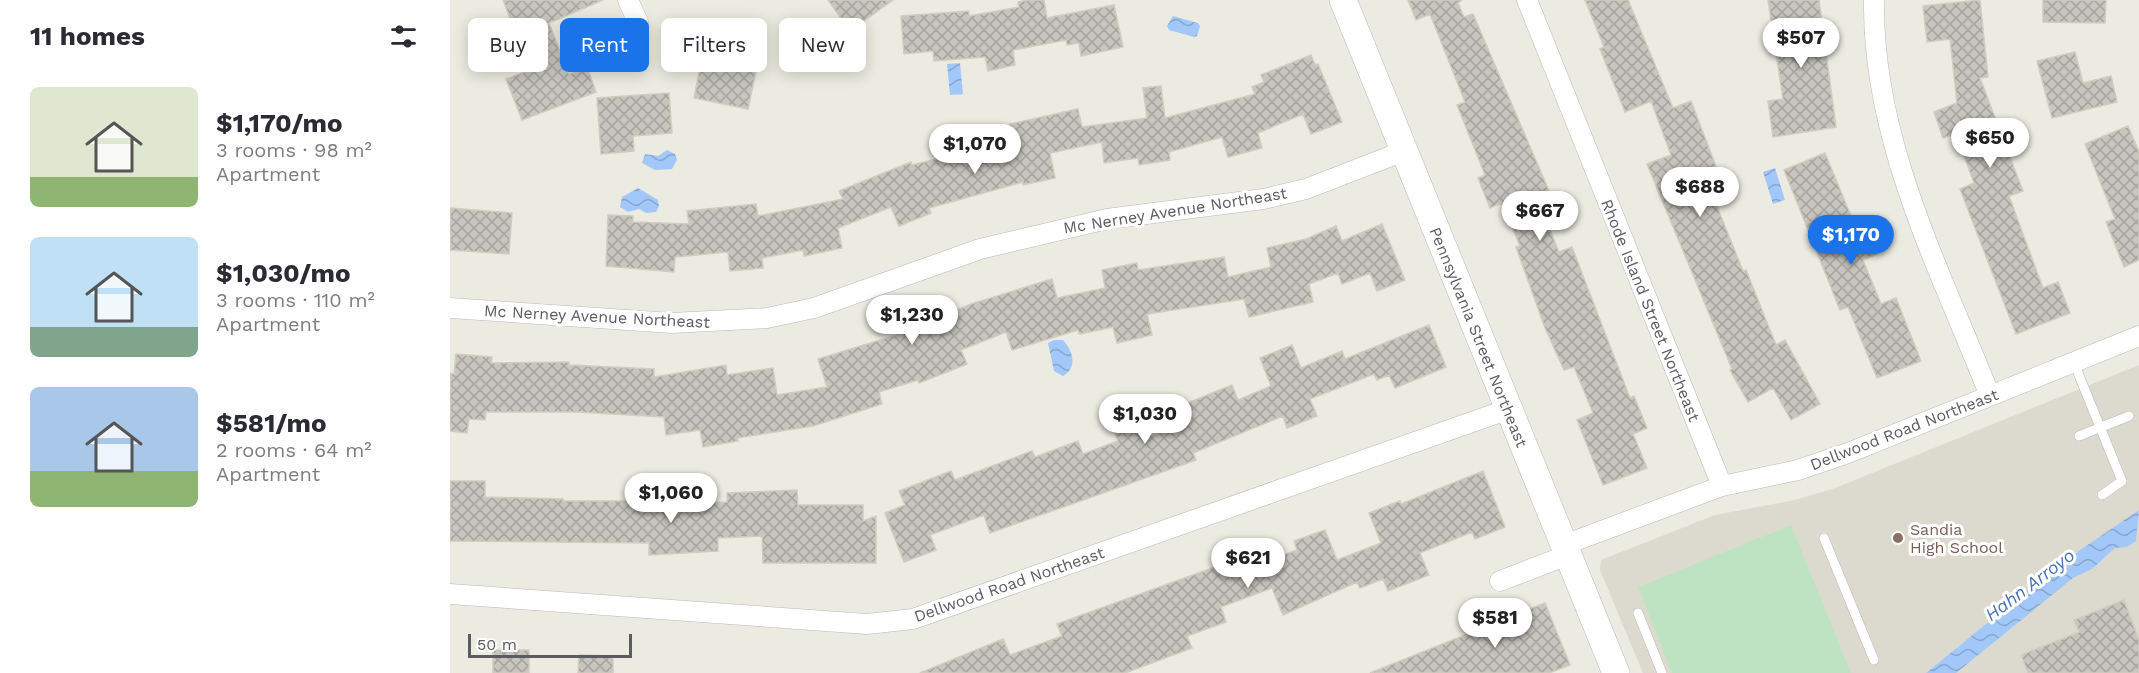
<!DOCTYPE html>
<html lang="en">
<head>
<meta charset="utf-8">
<style>
	:root { --surface:#fff; --page:#f2f2f3; --text:#2b2b33; --muted:#7c7c81; --accent:#1a73e8 }
	body { margin:0; font-family:"Work Sans",sans-serif; background:var(--page); color:var(--text); height:100vh; display:flex; flex-direction:column; font-size:22px; white-space:nowrap }
	* { box-sizing:border-box; margin:0 }
	p { font-size:20px; color:var(--muted) }
	.icon { flex:none; width:33px; height:33px; fill:none; stroke:currentColor; stroke-width:2; stroke-linecap:round; stroke-linejoin:round }
	.map { position:relative; flex:1; overflow:hidden }
	.sheet { display:flex; flex-direction:column; background:var(--surface); width:450px }
	.sheet>* { flex:none }
	.banner { position:absolute; left:18px; top:18px; width:570px; height:54px; display:flex; gap:12px }
	.scale { position:absolute; left:18px; bottom:15px; width:164px; box-sizing:border-box; padding-left:6px; border:3px solid #5a5c61; border-top:0; font-size:16px; line-height:21px; white-space:nowrap; color:#5a5c61; -webkit-text-stroke:4px #fff; paint-order:stroke }
	.price { position:absolute; translate:-50% -51px; padding:0 14px; border-radius:21px; background:#fff; color:#222; font-size:20px; line-height:39px; filter:drop-shadow(0 2px 3px #0008) }
	.price::after { content:''; position:absolute; left:50%; top:36px; width:18px; height:14px; margin-left:-9px; background:inherit; clip-path:polygon(0 0,100% 0,50% 100%) }
	.price.on { background:var(--accent); color:#fff }
	ul { padding:0; list-style:none }
	li { display:flex; align-items:center; gap:18px; height:150px; padding:0 30px }
	li span { display:grid; place-items:center; flex:none; width:168px; height:120px; border-radius:9px; color:#555 }
	li>.icon { margin-inline-start:auto }
	span .icon { width:72px; height:72px; fill:#fffc; stroke-width:1 }
	li b { font-size:26px }
	h2 { display:flex; justify-content:space-between; align-items:center; height:72px; padding:0 30px; font-size:26px }
	.pill { padding:0 21px; border-radius:9px; background:var(--surface); box-shadow:0 3px 15px #0003; font-size:21px; line-height:54px }
	.pill.on { background:var(--accent); color:#fff }
	main { display:flex; flex:1; min-height:0 }
	.map>svg:first-child { display:block }
	.education { fill:#dcdacf }
	.grass { fill:#bee3c3 }
	.water { fill:url(#water-waves) }
	.building { fill:url(#building-cross-hatch); stroke:#d0cdc0; stroke-width:1.5 }
	.lines { fill:none; stroke-linecap:round; stroke-linejoin:round }
	.lane-casing { stroke:#b7b8bd; stroke-width:10 }
	.street-casing { stroke:#b7b8bd; stroke-width:21 }
	.secondary-casing { stroke:#b7b9bf; stroke-width:28 }
	.lane { stroke:#fff; stroke-width:9 }
	.street { stroke:#fff; stroke-width:20 }
	.secondary { stroke:#fff; stroke-width:27 }
	.education-dot { fill:#8d6e63; stroke:#fff; stroke-width:2 }
	.labels { text-anchor:middle; stroke-width:6; stroke-linejoin:round; paint-order:stroke }
	.street-label { font-size:16px; fill:#5a5c61; stroke:#fff }
	.education-label { font-size:16px; fill:#785e54; stroke:#fff; text-anchor:start }
	.water-label { font-size:18px; font-style:italic; fill:#4770bc; stroke:#fff }
</style>
</head>
<body>
<main>
<section class="sheet">
<h2>11 homes<svg class="icon" aria-label="filters" viewBox="0 0 24 24"><path d="M4 7h16M4 17h16"/><circle cx="9" cy="7" r="2"/><circle cx="15" cy="17" r="2"/></svg></h2>
<ul>
<li><span style="background:linear-gradient(#dfe7d0 75%,#8fb573 0)"><svg class="icon" aria-label="home" viewBox="0 0 24 24"><path d="M3 11l9-7 9 7M6 9v11h12V9"/></svg></span><div><b>$1,170/mo</b><p>3 rooms · 98 m²</p><p>Apartment</p></div></li>
<li><span style="background:linear-gradient(#bfe0f5 75%,#7fa58c 0)"><svg class="icon" aria-label="home" viewBox="0 0 24 24"><path d="M3 11l9-7 9 7M6 9v11h12V9"/></svg></span><div><b>$1,030/mo</b><p>3 rooms · 110 m²</p><p>Apartment</p></div></li>
<li><span style="background:linear-gradient(#a9c7e8 70%,#8fb573 0)"><svg class="icon" aria-label="home" viewBox="0 0 24 24"><path d="M3 11l9-7 9 7M6 9v11h12V9"/></svg></span><div><b>$581/mo</b><p>2 rooms · 64 m²</p><p>Apartment</p></div></li>
</ul>
</section>
<div class="map">
<svg width="1689" height="673" viewBox="0 0 1689 673">
	<defs>
		<pattern id="water-waves" width="16" height="10" patternUnits="userSpaceOnUse" patternTransform="scale(1.5)"><rect width="16" height="10" fill="#a2c8fa"/><path d="M0 5q4-4 8 0t8 0" fill="none" stroke="#87a6ce"/></pattern>
		<pattern id="building-cross-hatch" width="8" height="8" patternUnits="userSpaceOnUse" patternTransform="scale(1.5)"><rect width="8" height="8" fill="#c7c5be"/><path d="M0 0l8 8M0 8l8-8" fill="none" stroke="#a5a39e"/></pattern>
	</defs>
	<rect width="100%" height="100%" fill="#ecebe1"/>
	<path class="education" d="M1689 365V673H1193L1150 570 1151 560 1265 515 1345 500 1385 488Z"/>
	<path class="grass" d="M1341 525 1401 673H1222L1188 587Z"/>
	<path class="water" d="M723 16 748 23 750 26 747 36 744 37 719 30 717 26Z
		M510 63 513 94 500 95 497 64Z
		M217 150 225 154 227 160 222 169 205 170 192 163 195 154 208 156Z
		M1325 168 1335 200 1323 204 1313 172Z
		M188 188 208 200 209 206 206 212 196 213 189 209 178 212 170 207 172 197Z
		M604 340H613C623 351 628 367 613 376L604 371 598 343Z
		M1689 510 1686 541 1677 547 1665 548 1642 569 1623 578 1506 673H1476L1611 563Z"/>
	<path class="building" d="M53 0H153L99 23 119 74 137 67 146 92 72 120 56 79 80 70Z
		M378 0H443L400 31Z
		M578 0H594L597 18 664 5 673 47 631 56 629 43 617 45 616 40 563 50 565 65 538 71 535 57 484 61 483 51 454 54 451 16 519 11V16L569 7 568 2Z
		M958 0H1012L1008 3 1014 17 1023 14 1106 207 1093 212 1109 252 1122 247 1180 398 1184 396 1197 428 1183 434 1197 468 1153 485 1127 420 1143 413 1124 367 1114 370 1095 328 1066 247 1070 246 1052 203 1040 208 1028 178 1035 175 1007 105 1015 102 980 14 966 20Z
		M1135 0H1178L1223 108 1241 101 1269 174 1256 179 1293 271 1296 270 1326 345 1335 340 1370 404 1341 420 1323 388 1298 402 1280 370 1282 369 1197 164 1221 155 1201 101 1175 112 1150 49 1154 47Z
		M1318 0H1369L1386 127 1323 137 1318 101 1333 99Z
		M1530 0 1538 77 1530 78 1573 191 1559 196 1593 288 1608 282 1620 313 1566 334 1510 189 1524 183 1506 134 1493 138 1484 112 1507 103 1500 39 1477 42 1473 6Z
		M1593 0H1656L1655 23 1593 22Z
		M281 26 314 33 298 109 244 98 251 63 272 67Z
		M1625 52 1633 83 1661 76 1667 102 1602 118 1587 61Z
		M861 55 865 65 868 64 892 122 861 134 853 114 808 133 812 148 778 157 772 137 719 152 720 160 689 165 688 158 654 163 652 142 600 153 605 178 573 185V182L479 208 481 213 449 226 441 207 388 228 392 248 354 256 353 250 312 258 313 268 280 271 278 252 225 257 224 272 156 266 158 215 183 216V222L239 224 237 211 306 204 308 216 393 199 389 191 461 162 462 165 527 149 529 157 565 146 560 124 628 109 632 127 697 118 693 88 711 86 715 118 805 94 802 87 814 82 811 75Z
		M219 93 222 133 183 136 184 151 151 154 147 98Z
		M1678 126 1689 152V260L1674 267 1656 222 1665 219 1635 144Z
		M1375 153 1406 228 1415 224 1427 254 1413 260 1431 304 1446 298 1471 361 1427 378 1398 307 1390 310 1334 170Z
		M0 208 62 213 59 254 0 250Z
		M932 224 955 280 927 291 920 273 892 284 888 273 859 284 863 302 799 317 794 299 697 314 702 335 667 343 663 327 629 334 628 330 562 350 556 332 511 350 517 364 469 383 468 380 429 392 432 404 363 426 287 438 288 441 253 447 250 430 216 435 214 417 128 412H36L35 420 19 419 17 433 0 431V373L4 374 6 354 42 357 41 363 119 362V365L204 369V377L276 365 277 375 323 368 327 395 377 387 368 359 450 334 521 304 602 279 607 298 655 288 652 270 687 263 688 270 774 257 778 277 821 267 817 248 856 239 886 226 892 241Z
		M979 325 996 367 945 388 939 375 927 380 924 374 860 399 867 416 837 428 833 416 743 453 746 460 540 533 534 515 480 535 486 550 454 562 435 513 455 505 449 491 501 471 505 480 582 451 585 457 628 441 633 454 668 441 664 431 696 419 702 436 741 421 735 404 782 385 788 400 821 386 810 358 842 345 851 368 892 351 895 359Z
		M1033 471 1055 527 1025 539 1022 532 970 553 979 575 938 591 933 579 910 588 907 582 833 615 822 588 771 607 776 622 737 636 742 648 675 673H470L553 639 560 655 612 636 607 624 790 558 794 569 847 550 844 541 875 530 887 560 931 543 919 513 950 501 951 504Z
		M0 481H35V497L113 499V501H187V507L277 502V493L347 490 348 505H413V521L426 516V563H313L312 536 268 538V551L199 555V543L0 541Z
		M1674 600 1689 640V673H1578L1571 655 1629 632 1624 620Z
		M1095 603 1120 665 1099 673H920Z
		M43 650H79V673H43Z
		M129 655 163 656V673H128Z"/>
	<g class="lines">
		<g class="lane-casing">
			<path id="lane" d="M1624 363 1672 481 1652 495
				M1629 436 1679 416
				M1374 538 1424 660
				M1188 613 1212 673"/>
		</g>
		<g class="street-casing">
			<path id="street" d="M178 0 188 22
				M1077 0 1272 486
				M1424 0C1422 141 1490 269 1540 396
				M0 308 222 323 317 318 364 308 530 249 657 219 813 199 856 189 954 151
				M1114 545 1272 486 1348 470 1398 453 1689 336
				M1050 581 1118 555
				M0 594 417 624 463 619 1059 409"/>
		</g>
		<g class="secondary-casing">
			<path id="secondary" d="M893 0 1166 673"/>
		</g>
		<use href="#lane" class="lane"/>
		<use href="#street" class="street"/>
		<use href="#secondary" class="secondary"/>
	</g>
	<circle class="education-dot" cx="1448" cy="538" r="6"/>
	<g class="labels">
		<g class="street-label">
			<text transform="translate(725 210) rotate(-9)" y="6">Mc Nerney Avenue Northeast</text>
			<text transform="translate(1201 310) rotate(68)" y="6">Rhode Island Street Northeast</text>
			<text transform="translate(147 316) rotate(3)" y="6">Mc Nerney Avenue Northeast</text>
			<text transform="translate(1029 337) rotate(68)" y="6">Pennsylvania Street Northeast</text>
			<text transform="translate(1454 429) rotate(-21)" y="6">Dellwood Road Northeast</text>
			<text transform="translate(559 584) rotate(-19)" y="6">Dellwood Road Northeast</text>
		</g>
		<g class="education-label">
			<text x="1460" y="535">Sandia<tspan x="1460" dy="18">High School</tspan></text>
		</g>
		<g class="water-label">
			<text transform="translate(1580 585) rotate(-37)" y="6">Hahn Arroyo</text>
		</g>
	</g>
</svg>
<div class="scale">50 m</div>
<b class="price" style="left:1351px;top:69px">$507</b>
<b class="price" style="left:1540px;top:169px">$650</b>
<b class="price" style="left:525px;top:175px">$1,070</b>
<b class="price" style="left:1250px;top:218px">$688</b>
<b class="price" style="left:1090px;top:242px">$667</b>
<b class="price on" style="left:1401px;top:266px">$1,170</b>
<b class="price" style="left:462px;top:346px">$1,230</b>
<b class="price" style="left:695px;top:445px">$1,030</b>
<b class="price" style="left:221px;top:524px">$1,060</b>
<b class="price" style="left:798px;top:589px">$621</b>
<b class="price" style="left:1045px;top:649px">$581</b>
<div class="banner">
<a class="pill">Buy</a>
<a class="pill on">Rent</a>
<a class="pill">Filters</a>
<a class="pill">New</a>
</div>
</div>
</main>
</body>
</html>
